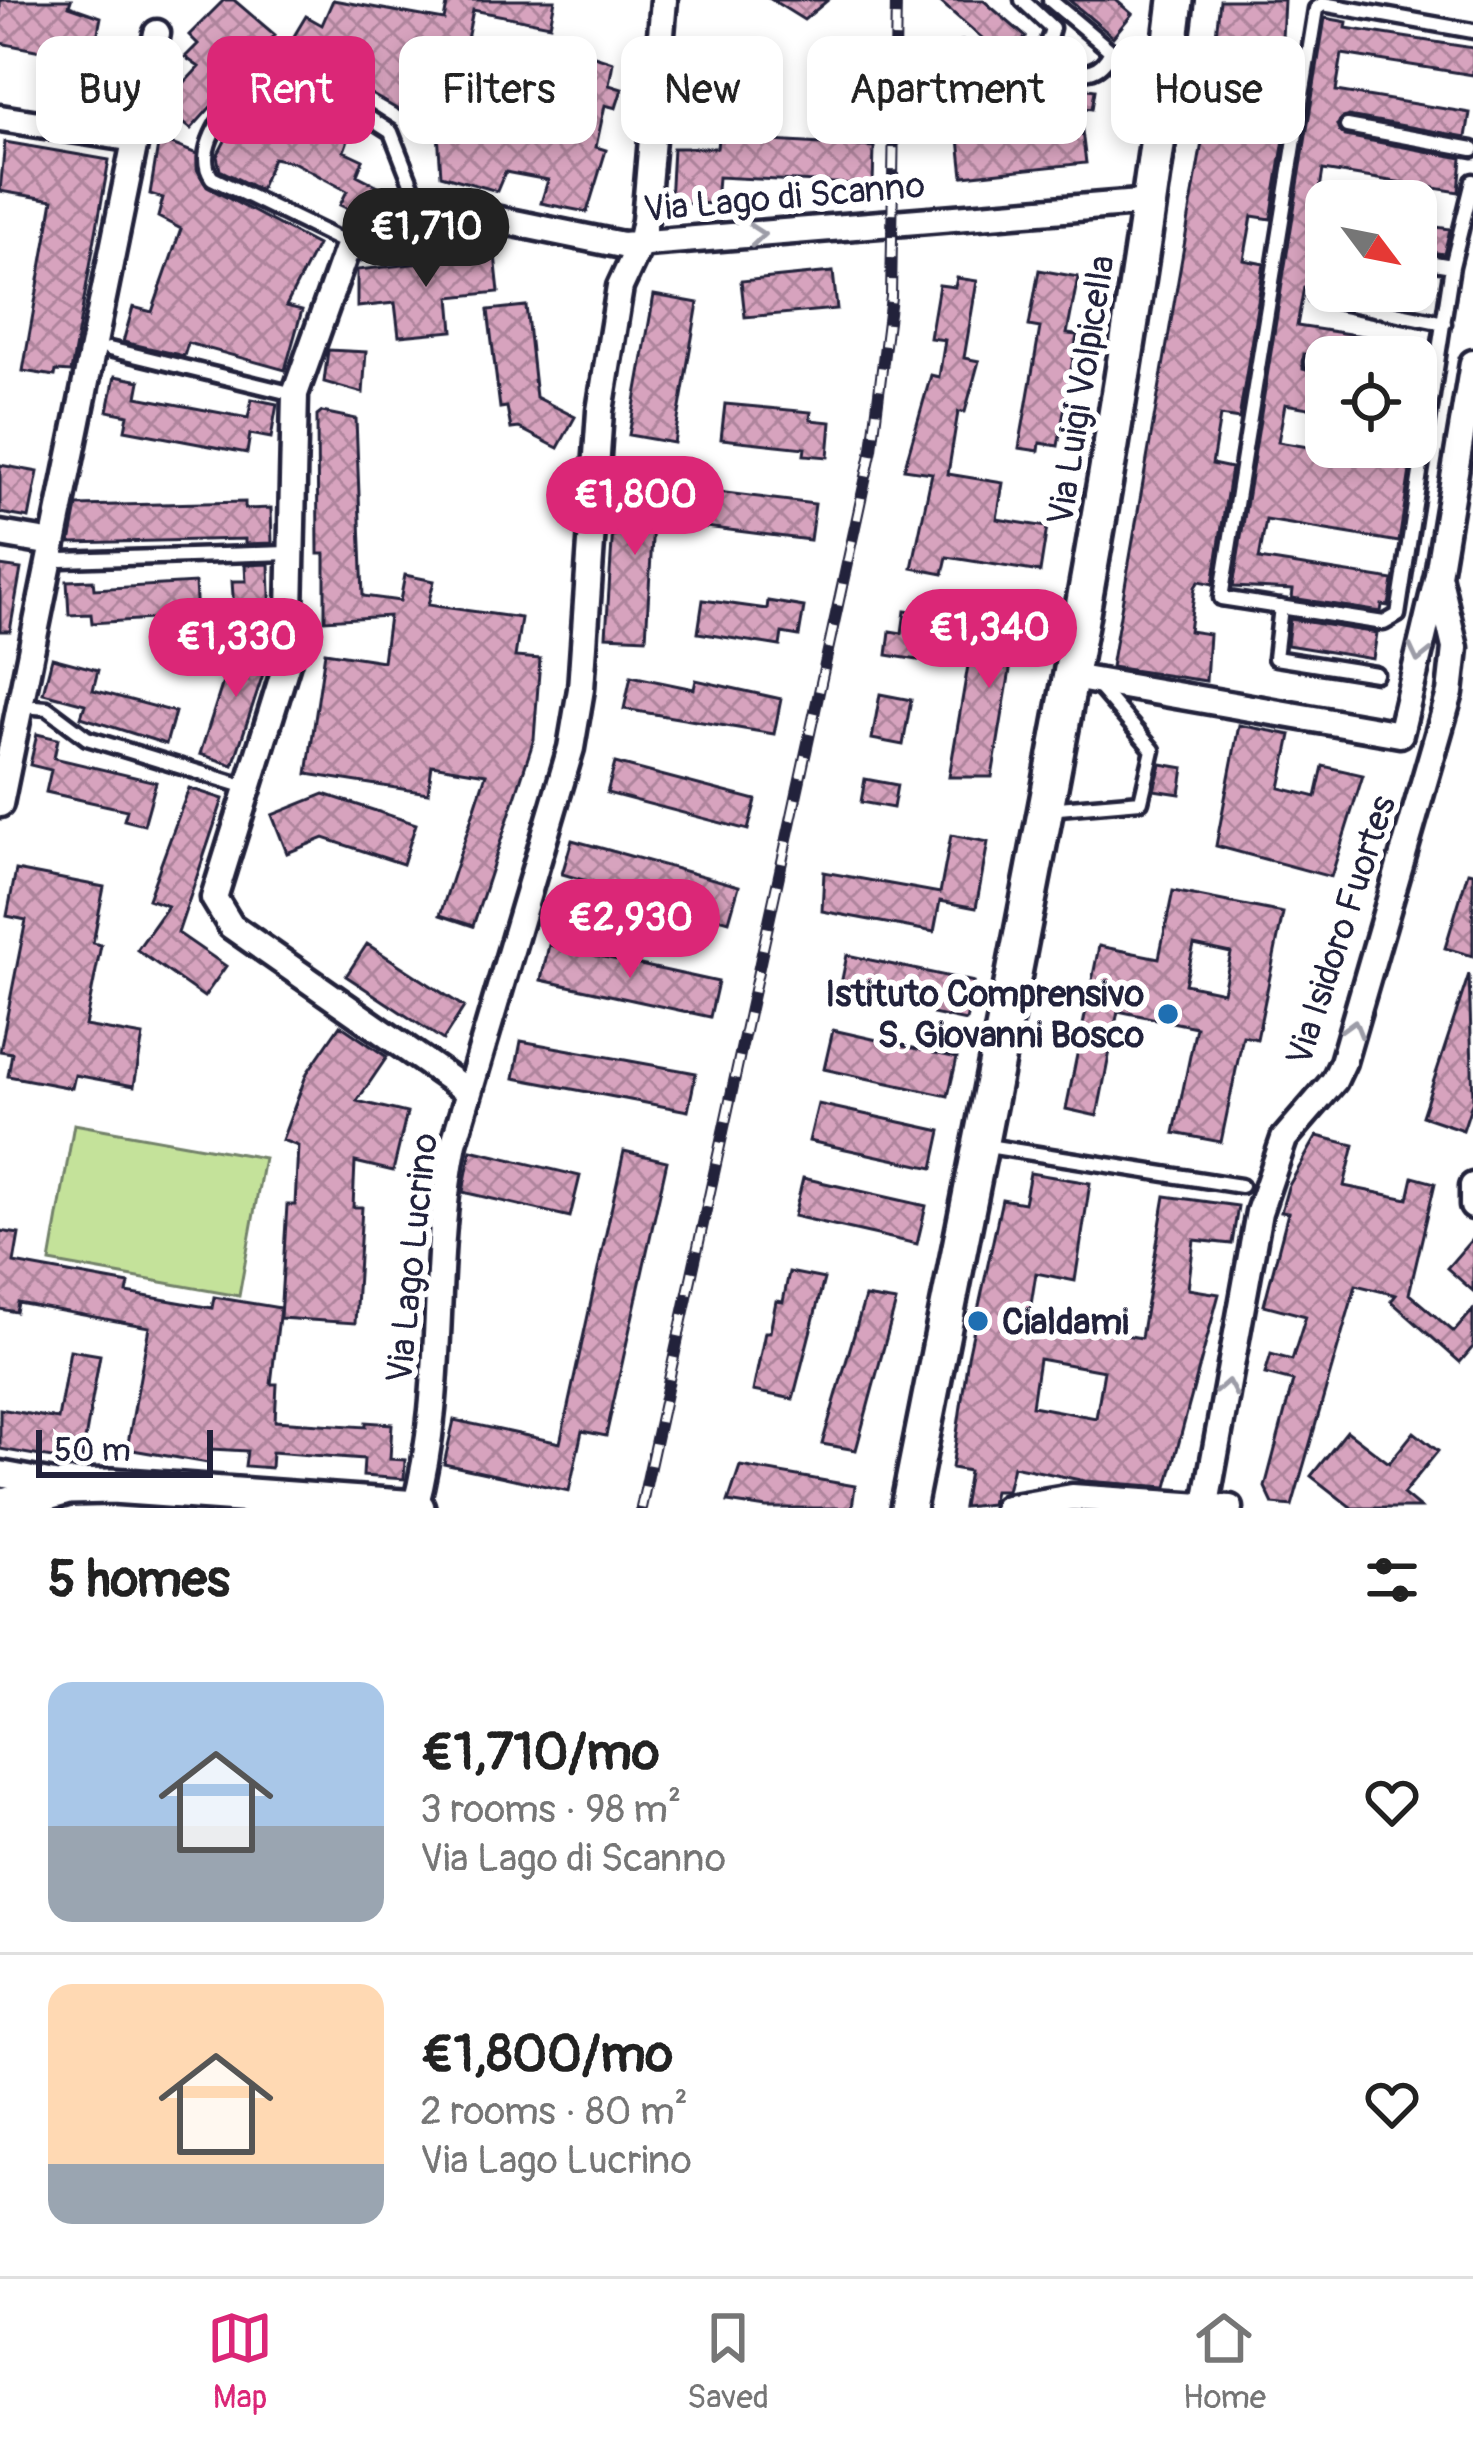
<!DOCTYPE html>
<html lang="en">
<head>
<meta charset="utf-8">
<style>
	:root { --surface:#fff; --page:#f6f6f6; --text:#222; --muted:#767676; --line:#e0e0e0; --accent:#db2777 }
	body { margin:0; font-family:Pangolin,sans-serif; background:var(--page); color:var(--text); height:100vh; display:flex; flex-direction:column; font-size:45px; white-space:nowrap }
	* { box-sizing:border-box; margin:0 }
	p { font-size:39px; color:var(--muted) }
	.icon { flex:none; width:66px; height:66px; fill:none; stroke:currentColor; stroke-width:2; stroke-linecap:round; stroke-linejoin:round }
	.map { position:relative; height:1508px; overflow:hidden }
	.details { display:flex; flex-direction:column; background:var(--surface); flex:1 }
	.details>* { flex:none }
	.banner { position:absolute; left:36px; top:36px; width:1401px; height:108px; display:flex; gap:24px }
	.needle { width:78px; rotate:122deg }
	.controls { position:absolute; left:1305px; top:180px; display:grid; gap:24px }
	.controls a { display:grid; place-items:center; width:132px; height:132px; border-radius:24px; background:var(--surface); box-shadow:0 6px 18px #0003; font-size:60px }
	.scale { position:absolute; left:36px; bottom:30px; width:177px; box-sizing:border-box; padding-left:12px; border:6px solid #22223b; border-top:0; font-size:33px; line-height:42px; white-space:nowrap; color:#22223b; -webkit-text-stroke:9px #fff; paint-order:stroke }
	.price { position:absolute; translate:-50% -102px; padding:0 27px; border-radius:42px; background:var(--accent); color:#fff; font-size:39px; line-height:78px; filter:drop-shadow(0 3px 6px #0008) }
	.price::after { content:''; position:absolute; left:50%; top:72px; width:36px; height:27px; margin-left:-18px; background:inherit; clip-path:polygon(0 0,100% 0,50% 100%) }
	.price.on { background:#222; color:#fff }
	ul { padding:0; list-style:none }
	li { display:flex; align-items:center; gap:36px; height:300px; padding:0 48px }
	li+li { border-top:3px solid var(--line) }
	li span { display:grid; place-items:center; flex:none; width:336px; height:240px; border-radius:24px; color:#555 }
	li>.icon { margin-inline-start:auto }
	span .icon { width:144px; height:144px; fill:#fffc; stroke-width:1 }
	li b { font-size:51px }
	h2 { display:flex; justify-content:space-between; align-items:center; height:144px; padding:0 48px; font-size:51px }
	.pill { padding:0 42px; border-radius:24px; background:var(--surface); box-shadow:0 6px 18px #0003; font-size:42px; line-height:108px }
	.pill.on { background:var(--accent); color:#fff }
	.tabs { display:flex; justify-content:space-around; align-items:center; height:168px; border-top:3px solid var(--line); background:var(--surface); font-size:33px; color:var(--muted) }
	.tabs a { display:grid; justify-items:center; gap:6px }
	.tabs .on { color:var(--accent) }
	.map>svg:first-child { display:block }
	.park { fill:#c4e29a; stroke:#73826a; stroke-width:3 }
	.building { fill:url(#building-cross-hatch); stroke:#22223b; stroke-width:3; fill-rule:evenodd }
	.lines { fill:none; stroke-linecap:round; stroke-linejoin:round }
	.lane-casing { stroke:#22223b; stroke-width:21 }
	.street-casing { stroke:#22223b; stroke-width:33 }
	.secondary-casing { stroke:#22223b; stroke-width:42 }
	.lane { stroke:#fff; stroke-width:12 }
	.street { stroke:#fff; stroke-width:24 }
	.secondary { stroke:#fff; stroke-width:33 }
	.rail-casing { stroke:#22223b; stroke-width:12 }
	.rail { stroke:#fff; stroke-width:8; stroke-dasharray:22; stroke-linecap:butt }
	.oneway { stroke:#9c9ca7 }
	.poi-dot { fill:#1f6fb2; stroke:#fff; stroke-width:4.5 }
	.labels { text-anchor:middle; stroke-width:12; stroke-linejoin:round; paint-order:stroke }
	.street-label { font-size:36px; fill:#22223b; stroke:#fff }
	.poi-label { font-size:36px; font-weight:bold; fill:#22223b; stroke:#fff; text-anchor:end }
</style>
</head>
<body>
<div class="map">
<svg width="1473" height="1508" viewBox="0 0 1473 1508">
	<defs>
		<pattern id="building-cross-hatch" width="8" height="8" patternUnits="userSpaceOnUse" patternTransform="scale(3)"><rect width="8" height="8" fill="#d7a3be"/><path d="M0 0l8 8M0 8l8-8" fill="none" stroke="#ae849c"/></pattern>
	</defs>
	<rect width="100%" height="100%" fill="#fff"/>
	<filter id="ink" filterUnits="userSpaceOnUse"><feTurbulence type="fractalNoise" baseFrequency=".00833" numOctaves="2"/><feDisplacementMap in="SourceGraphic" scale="24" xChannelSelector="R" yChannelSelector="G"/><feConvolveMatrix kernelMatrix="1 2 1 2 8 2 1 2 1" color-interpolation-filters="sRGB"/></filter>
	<g filter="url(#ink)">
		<path class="park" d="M74 1124 264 1158 239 1296 50 1262Z"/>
		<path class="building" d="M0 0H71L69 6 101 17 90 72 130 80 122 120 46 106 56 54 0 43Z
			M224 0H234L275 35 191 129 169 112 179 103 171 97 199 67 185 57 198 44 189 35Z
			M333 0 444 20 448 0H555L550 25 473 10 465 49 541 64 526 129 564 138 582 52 613 62 609 85 622 89 616 108 605 105 596 147 606 150 587 212 541 203 548 180 505 172 497 191 441 175 438 133 288 46 306 16 322 25Z
			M772 0H828L804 20Z
			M938 0H983L1026 37 1013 53 997 51Z
			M1069 0H1116L1132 14 1113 37Z
			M1220 0H1284L1282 39 1216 35Z
			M1325 18 1347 22 1346 28 1473 48V75L1342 54 1336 91 1470 113 1466 137 1349 116 1337 125 1345 136 1462 158 1459 192 1323 170 1308 263 1326 266V288L1304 287 1297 326 1383 339 1380 357 1304 354 1303 369 1326 375V411L1285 404 1278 442 1411 464 1399 542 1266 520 1259 559 1393 580 1389 606 1382 605 1381 612 1292 598 1293 590 1233 587Z
			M1271 62 1296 65 1293 84 1268 80Z
			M1011 77 1095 90 1092 109 1079 107 1086 163 963 176 959 139 1019 132 1021 100 1008 98Z
			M1213 79 1259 87 1254 116 1287 121 1271 219 1252 216 1244 260 1264 264 1239 419 1220 416 1212 464 1231 468 1213 584 1199 581 1195 587 1189 631 1209 634 1206 681 1111 667Z
			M939 98 957 100 955 124 937 123Z
			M318 115 348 140 344 151 363 160 357 175 378 186 363 216 340 205 347 191 293 162 273 158 260 190 220 170 217 156 236 120 280 126 282 121 305 134Z
			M718 138 874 147 873 185 718 177 716 204 670 202 673 148H717Z
			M159 139 197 154V169L207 187 317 245 286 306 302 310 285 370 188 343 184 356 123 342 133 307 152 312 181 229 158 217 163 198 150 194Z
			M5 142 109 160 71 372 56 371 55 376 23 371 53 200 0 191Z
			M1416 224 1450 229 1444 254 1416 250Z
			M495 255 499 292 450 297 453 331 399 336 395 303 357 307V270Z
			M1039 270 1078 277 1067 334 1077 335 1058 446 1040 443 1039 451 1019 448 1040 328 1029 326Z
			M833 272 837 309 745 317 741 281Z
			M957 278 977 281 964 358 979 361 965 412H958L948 474 1003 483 997 519 1047 527 1040 572 947 557 943 574 912 568 932 473 904 469 931 375 939 377 945 340 930 338 939 285 955 287Z
			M654 295 698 303 674 443 629 435Z
			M526 306 536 397 575 417 558 448 519 428 511 429 507 407 500 408 488 310Z
			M328 350 366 352 363 393 324 382Z
			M115 376 140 381 137 397 248 418 252 399 277 404 271 438 250 434 247 453 125 430 128 415 108 411Z
			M725 404 811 412 810 420 831 422 828 457 804 455 805 448 721 439Z
			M322 412 356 419 363 596 400 601 405 575 434 581 428 605 521 618 515 657 540 659 534 739 473 926 440 915 486 774 432 765 428 793 307 774 325 652 383 661 389 616 325 620V554H318L317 416Z
			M0 465 38 472 29 518 0 513Z
			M626 481 670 483 667 524 653 523 646 638 606 636 613 527 624 528Z
			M709 491 815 504 810 540 705 527Z
			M245 502V509L271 508 272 543 245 544V539L70 543 77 506Z
			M269 564 271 623 235 625 232 581H246L245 565Z
			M0 566 21 569 10 631H0Z
			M93 580 94 589 195 583 197 616 92 623 91 614 69 615 67 581Z
			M703 600 767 609 768 601 804 607 799 636 782 633 780 646 698 633Z
			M992 601 1032 607 1022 666 1011 664 992 777H949L970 654 983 656Z
			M905 611 935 615 932 638 922 637 918 660 887 655 890 631 902 633Z
			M1290 619 1377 633 1373 659 1287 645Z
			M237 638 273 644 233 765 200 754Z
			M52 658 98 670 93 690 175 712 166 744 81 717 85 704 43 693Z
			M631 676 694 689 696 680 781 699 774 734 624 709Z
			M880 694 911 700 903 745 872 739Z
			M1239 725 1291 735 1280 788 1316 797 1323 766 1363 775 1331 877 1216 846Z
			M37 734 58 739 54 758 156 782 144 825 124 820 127 810 46 792 51 770 30 765Z
			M615 763 756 800 748 830 607 793Z
			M1161 764 1184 768 1180 794 1154 790Z
			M865 779 897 785 893 808 861 802Z
			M189 788 223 799 178 933 226 966 204 997 137 950 168 906 148 899Z
			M324 794 416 824 403 864 324 838 287 853 272 815Z
			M951 835 988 842 976 908 940 901 934 932 822 911 824 872 940 893Z
			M572 840 739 886 729 921 562 874Z
			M16 870 104 887 93 943 101 945 85 1026 143 1036 134 1086 75 1075 72 1088 8 1076 12 1053 0 1051 26 920 7 916Z
			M1468 872 1473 873V956L1445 948Z
			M1173 891 1283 913 1257 1039 1243 1036 1221 1142 1174 1133 1196 1027 1118 1011 1097 1116 1066 1109 1099 946 1159 958ZM1194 945 1231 953 1223 992 1185 984Z
			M367 944 464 1007 443 1040 346 976Z
			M549 945 718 982 710 1017 541 980Z
			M847 955 974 982 966 1021 839 994Z
			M1469 974 1473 1100 1463 1130 1422 1116Z
			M340 1025 387 1057 357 1101 407 1113 393 1171 355 1162 353 1207H362L355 1323 280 1318 287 1205H295L298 1146 282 1140 307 1073Z
			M833 1030 957 1058 948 1096 824 1069Z
			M521 1041 696 1073 688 1111 514 1078Z
			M818 1104 941 1131 933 1168 809 1141Z
			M1317 1136 1354 1145 1344 1186 1408 1199 1413 1177 1435 1183 1409 1294 1454 1332 1473 1310V1347L1460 1362 1391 1301 1396 1295 1356 1285 1292 1506 1273 1504 1265 1487 1293 1381 1265 1374 1271 1354 1292 1360 1306 1316 1264 1305 1288 1213 1281 1212 1288 1187Z
			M471 1150 580 1176 570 1217 463 1192Z
			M624 1151 667 1161 606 1436 582 1431 569 1491 444 1464 454 1420 560 1443Z
			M1030 1173 1090 1183 1075 1281 1036 1273 1029 1317 1141 1338 1165 1196 1238 1206 1232 1244 1194 1240 1188 1289 1219 1294 1167 1487 1085 1481 1013 1466 1007 1491H994L991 1504 963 1507 969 1471 952 1468 968 1357 1002 1199 1024 1203ZM1039 1359 1104 1371 1096 1418 1032 1406Z
			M803 1178 926 1206 917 1244 794 1216Z
			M0 1231 19 1234 14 1263 129 1284 127 1293 212 1308 214 1297 280 1308 271 1384H277L275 1421 366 1427V1422L392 1424 390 1459 405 1460 404 1479 363 1476 364 1459 272 1452 271 1468 245 1466 247 1451 211 1449 208 1463 127 1449 149 1327 18 1303 16 1312 0 1309Z
			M1473 1238V1291L1447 1268Z
			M789 1272 824 1279 793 1399 753 1391 765 1332H770L776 1301 783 1302Z
			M865 1297 896 1302 856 1450 822 1444Z
			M70 1350 100 1355 81 1463 0 1449V1409L58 1419Z
			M1347 1431 1389 1463 1414 1432 1438 1451 1403 1494 1420 1508H1352L1311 1476Z
			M740 1466 855 1486 852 1508H766L728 1502Z"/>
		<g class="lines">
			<g class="lane-casing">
				<path id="lane" d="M1473 31 1323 4 1316 9 1221 598 1384 623 1398 615 1452 266 1473 181
					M962 50C997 65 1041 78 1052 28L1022 0
					M1049 66C1077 71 1097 81 1111 51L1050 0
					M1347 126 1473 149
					M352 246 212 178C188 145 244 87 268 63L287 65 391 132 425 219
					M1416 260 1452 266
					M1316 297 1444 323
					M109 349 294 394
					M1311 362 1326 365
					M62 560 289 553
					M1281 607 1275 658 1376 674
					M35 707 47 708 87 738 250 788
					M1047 809 1141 801 1153 750 1098 686
					M981 1145 1241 1186"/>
			</g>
			<g class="street-casing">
				<path id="street" d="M0 118 135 139
					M0 534 53 543
					M1072 677 1400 734 1438 575 1473 363
					M0 804 157 33
					M467 1091 231 926 214 898 289 656 295 394 346 251 425 220 465 213 622 245 1151 202
					M1473 1186V1206
					M0 1474 65 1486
					M1206 1504 1259 1212 1284 1139 1334 1081 1343 1062 1450 693 1455 648 1438 575
					M415 1508C447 1389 430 1264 454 1143L571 748 581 689 600 411 620 287 640 244 645 220 664 0
					M1007 1508 1072 1497 1230 1508"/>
			</g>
			<g class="secondary-casing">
				<path id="secondary" d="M0 1507 68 1487 112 1486 417 1508
					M908 1508C1007 1007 1114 507 1176 0"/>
			</g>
			<use href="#lane" class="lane"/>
			<use href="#street" class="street"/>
			<use href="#secondary" class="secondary"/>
			<g class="rail-casing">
				<path id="rail" d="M641 1508 872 449 891 297 896 0"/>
			</g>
			<use href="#rail" class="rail"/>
		</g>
		<defs><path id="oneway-chevron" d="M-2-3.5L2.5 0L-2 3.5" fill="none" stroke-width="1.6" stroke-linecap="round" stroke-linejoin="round" transform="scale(3)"/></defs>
		<g class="oneway">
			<use href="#oneway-chevron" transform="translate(757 235) rotate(-5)"/>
			<use href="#oneway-chevron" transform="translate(1419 654) rotate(103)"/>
			<use href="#oneway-chevron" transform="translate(1353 1028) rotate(-74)"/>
			<use href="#oneway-chevron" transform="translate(1227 1388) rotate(-80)"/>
		</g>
	</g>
	<g class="poi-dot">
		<circle cx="1168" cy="1014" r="12"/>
		<circle cx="978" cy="1321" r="12"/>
	</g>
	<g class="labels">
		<g class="street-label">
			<text transform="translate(784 196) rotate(-5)" y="13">Via Lago di Scanno</text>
			<text transform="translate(1080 390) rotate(-81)" y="13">Via Luigi Volpicella</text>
			<text transform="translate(1340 930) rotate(-72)" y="13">Via Isidoro Fuortes</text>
			<text transform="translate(411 1258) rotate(-84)" y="13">Via Lago Lucrino</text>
		</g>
		<g class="poi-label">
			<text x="1144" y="1006">Istituto Comprensivo<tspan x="1144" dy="41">S. Giovanni Bosco</tspan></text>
			<text x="1002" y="1334" text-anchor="start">Cialdami</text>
		</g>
	</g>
</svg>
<div class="controls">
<a><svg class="needle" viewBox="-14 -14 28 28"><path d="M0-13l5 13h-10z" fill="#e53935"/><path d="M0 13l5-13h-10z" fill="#767676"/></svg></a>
<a><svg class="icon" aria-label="locate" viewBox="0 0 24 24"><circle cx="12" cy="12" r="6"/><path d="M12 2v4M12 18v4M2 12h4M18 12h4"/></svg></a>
</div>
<div class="scale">50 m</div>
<b class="price on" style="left:426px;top:290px">€1,710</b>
<b class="price" style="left:635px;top:558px">€1,800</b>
<b class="price" style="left:989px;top:691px">€1,340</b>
<b class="price" style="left:236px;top:700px">€1,330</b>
<b class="price" style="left:630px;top:981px">€2,930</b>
<div class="banner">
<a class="pill">Buy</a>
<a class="pill on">Rent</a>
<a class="pill">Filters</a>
<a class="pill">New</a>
<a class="pill">Apartment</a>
<a class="pill">House</a>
</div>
</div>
<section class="details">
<h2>5 homes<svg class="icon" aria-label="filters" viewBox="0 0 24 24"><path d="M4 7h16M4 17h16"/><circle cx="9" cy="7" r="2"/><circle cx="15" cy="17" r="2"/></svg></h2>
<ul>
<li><span style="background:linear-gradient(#a9c7e8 60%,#9aa5b1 0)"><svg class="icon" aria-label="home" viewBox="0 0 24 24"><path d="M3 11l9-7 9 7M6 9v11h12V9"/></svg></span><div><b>€1,710/mo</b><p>3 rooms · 98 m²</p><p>Via Lago di Scanno</p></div><svg class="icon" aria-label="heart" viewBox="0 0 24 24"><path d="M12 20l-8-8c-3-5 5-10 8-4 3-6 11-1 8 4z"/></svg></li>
<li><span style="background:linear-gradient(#ffd9b3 75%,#9aa5b1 0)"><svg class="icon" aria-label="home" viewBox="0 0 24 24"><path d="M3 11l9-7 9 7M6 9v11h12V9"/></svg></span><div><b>€1,800/mo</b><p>2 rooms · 80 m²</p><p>Via Lago Lucrino</p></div><svg class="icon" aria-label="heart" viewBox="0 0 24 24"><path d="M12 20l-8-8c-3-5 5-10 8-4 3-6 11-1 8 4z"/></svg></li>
</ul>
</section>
<nav class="tabs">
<a class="on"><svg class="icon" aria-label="map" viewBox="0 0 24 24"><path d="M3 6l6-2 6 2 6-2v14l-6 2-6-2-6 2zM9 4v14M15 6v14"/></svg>Map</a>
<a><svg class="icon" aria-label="saved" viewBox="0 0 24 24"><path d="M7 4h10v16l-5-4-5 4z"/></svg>Saved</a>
<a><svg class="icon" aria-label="home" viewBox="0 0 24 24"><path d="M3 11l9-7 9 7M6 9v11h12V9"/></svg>Home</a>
</nav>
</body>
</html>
